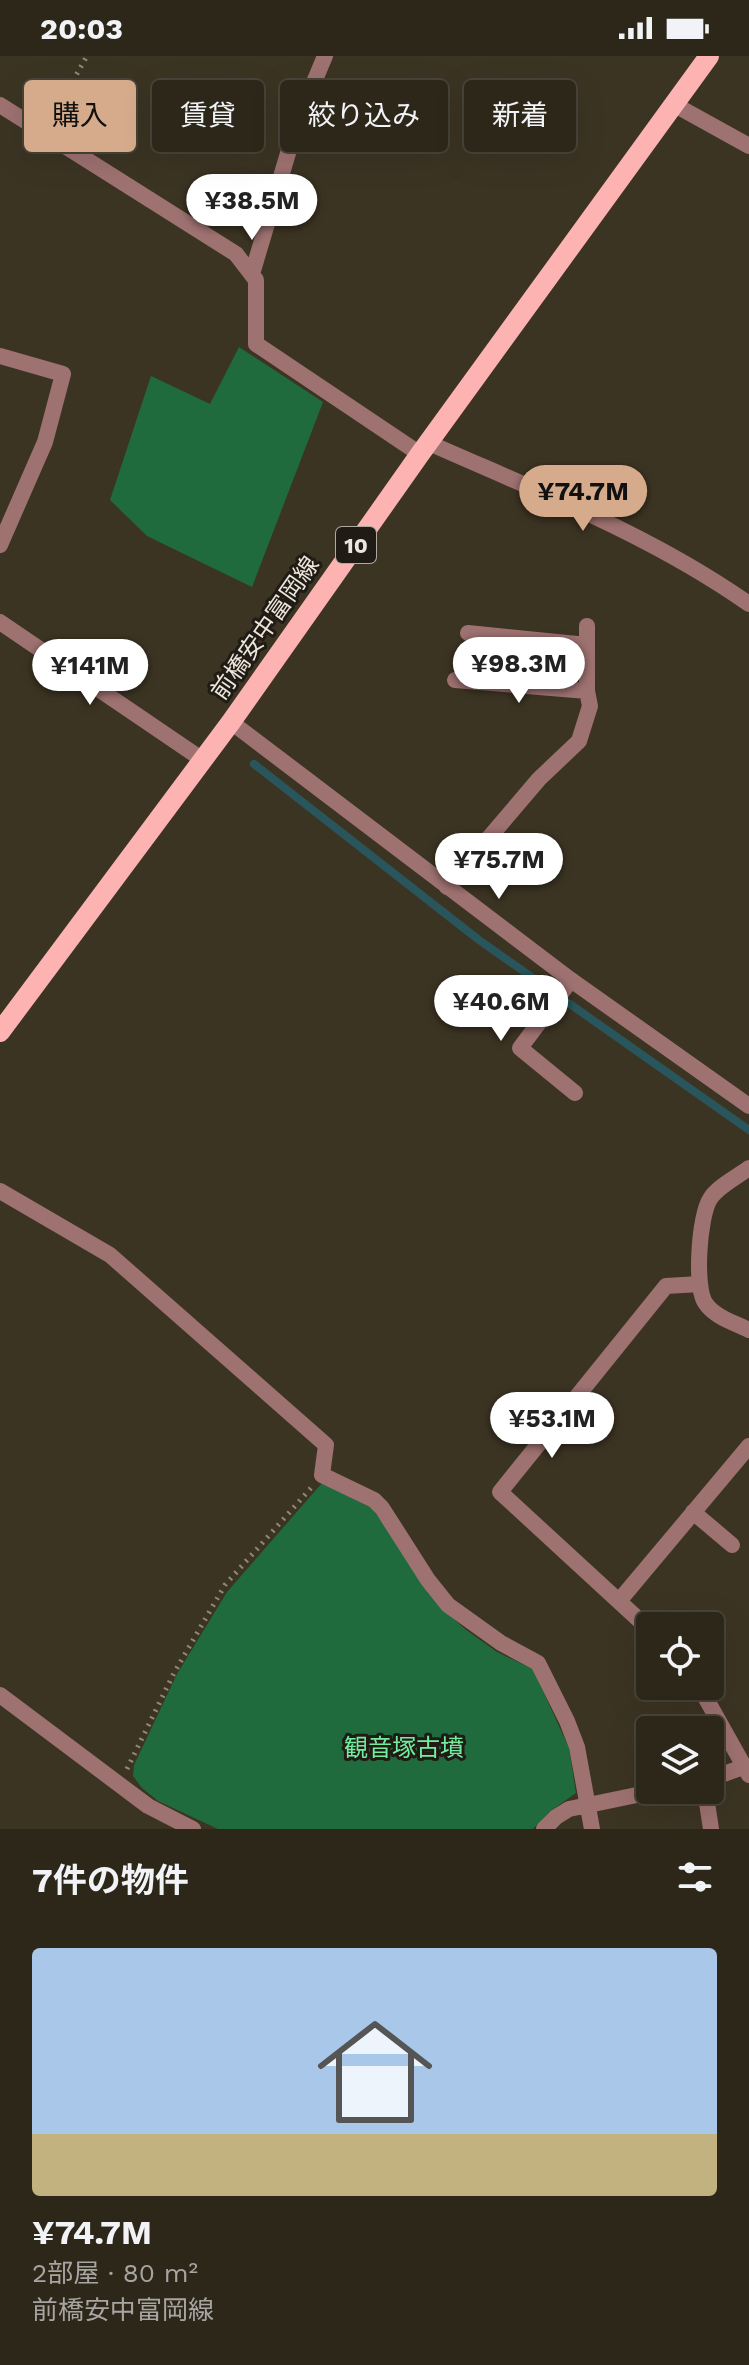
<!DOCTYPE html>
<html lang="ja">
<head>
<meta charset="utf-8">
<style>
	:root { --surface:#2d271a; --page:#352f23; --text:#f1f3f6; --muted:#a7a5a2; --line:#484439; --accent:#d6ab8b }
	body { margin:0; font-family:"Work Sans","Noto Sans JP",sans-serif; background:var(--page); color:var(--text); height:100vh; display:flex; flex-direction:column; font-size:30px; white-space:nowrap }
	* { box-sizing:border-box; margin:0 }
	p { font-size:26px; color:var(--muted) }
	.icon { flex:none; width:44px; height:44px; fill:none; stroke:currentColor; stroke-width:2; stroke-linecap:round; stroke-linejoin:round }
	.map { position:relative; height:1773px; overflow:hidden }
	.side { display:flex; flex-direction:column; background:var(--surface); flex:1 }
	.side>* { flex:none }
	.banner { position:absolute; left:24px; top:24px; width:702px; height:72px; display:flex; gap:16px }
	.buttons { position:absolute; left:636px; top:1556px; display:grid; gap:16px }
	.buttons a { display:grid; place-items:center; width:88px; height:88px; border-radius:8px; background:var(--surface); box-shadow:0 8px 32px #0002,0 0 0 2px var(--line); font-size:40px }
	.price { position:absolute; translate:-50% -68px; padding:0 18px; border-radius:28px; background:#fff; color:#222; font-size:26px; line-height:52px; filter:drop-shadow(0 2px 4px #0008) }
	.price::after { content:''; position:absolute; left:50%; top:48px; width:24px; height:18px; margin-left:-12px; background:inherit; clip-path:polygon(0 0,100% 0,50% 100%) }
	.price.selected { background:var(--accent); color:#111 }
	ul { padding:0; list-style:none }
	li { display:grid; align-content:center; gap:16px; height:424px; padding:0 32px }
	li span { display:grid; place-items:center; height:248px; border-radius:8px; color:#555 }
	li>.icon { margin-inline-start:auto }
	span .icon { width:144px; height:144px; fill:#fffc; stroke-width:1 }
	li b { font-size:34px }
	h2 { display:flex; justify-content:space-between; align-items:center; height:96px; padding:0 32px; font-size:34px }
	.pill { padding:0 28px; border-radius:8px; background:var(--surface); box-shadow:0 8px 32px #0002,0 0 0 2px var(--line); font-size:28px; line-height:72px }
	.pill.selected { background:var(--accent); color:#111 }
	.status { display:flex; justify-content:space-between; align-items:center; height:56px; padding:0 40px; background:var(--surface); direction:ltr }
	.status svg { height:22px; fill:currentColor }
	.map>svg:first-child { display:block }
	.green { fill:#1f6b3e }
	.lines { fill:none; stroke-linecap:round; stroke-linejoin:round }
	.stream { stroke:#29565c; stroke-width:8 }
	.path { stroke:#90897b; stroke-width:5; stroke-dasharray:2 6; stroke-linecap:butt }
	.minor { stroke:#9e7271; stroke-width:16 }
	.tertiary { stroke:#9e7271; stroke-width:16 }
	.primary { stroke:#fcb3b2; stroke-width:20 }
	.labels { text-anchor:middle; stroke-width:6; stroke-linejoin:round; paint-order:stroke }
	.shield { fill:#201c15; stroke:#afaaa1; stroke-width:2 }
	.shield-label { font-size:22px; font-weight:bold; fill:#ece7dd }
	.street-label { font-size:24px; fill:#ece7dd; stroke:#201c15 }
	.park-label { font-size:24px; fill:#72ec9e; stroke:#201c15 }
</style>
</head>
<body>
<div class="status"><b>20:03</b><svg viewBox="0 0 49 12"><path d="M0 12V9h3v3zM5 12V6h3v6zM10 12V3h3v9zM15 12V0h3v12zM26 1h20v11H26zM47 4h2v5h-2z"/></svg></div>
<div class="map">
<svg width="749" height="1773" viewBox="0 0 749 1773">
	<rect width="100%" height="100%" fill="#3c3423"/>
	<path class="green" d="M239 291 323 346 252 531 147 480 110 444 151 320 210 348Z
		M322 1427 372 1452 444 1554 465 1573 497 1596 533 1613 569 1692 576 1737 549 1756 533 1773H218L158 1745 142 1732 133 1720 134 1709 177 1618 227 1536Z"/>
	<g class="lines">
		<path class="stream" d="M254 708 479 884 749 1074"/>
		<path class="path" d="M53 60 87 0
			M127 1713 174 1617 225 1529 311 1432"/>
		<path class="minor" d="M0 49 236 198 256 224V288L420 398
			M675 49 749 90
			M252 218 297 67 325 0
			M0 300 63 318 45 386 0 489
			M429 387C537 435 651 479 749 548
			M0 566 203 704
			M468 577 587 589
			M455 624 587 635
			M447 831 539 723 579 685 590 650 587 635V570
			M571 924 520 992 575 1037
			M749 1112C737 1121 717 1131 710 1143 699 1160 694 1233 706 1248 715 1261 735 1267 749 1274
			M0 1135 110 1199 326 1389 322 1419 374 1444 382 1452 428 1524 448 1549 501 1587 538 1607 567 1665 577 1691 592 1773
			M693 1456 732 1489
			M619 1545 749 1390
			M650 1574 500 1436 666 1230 700 1228
			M699 1630 749 1719
			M0 1639 148 1750 193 1773
			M710 1723 743 1711
			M705 1734 711 1773
			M544 1773 556 1761 569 1753 661 1734"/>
		<path class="tertiary" d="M231 666 571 924 749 1050"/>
		<path class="primary" d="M0 976 231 666 420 398 709 0"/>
	</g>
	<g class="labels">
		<rect class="shield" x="336" y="471" width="40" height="36" rx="6"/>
		<g class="shield-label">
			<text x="356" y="497">10</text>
		</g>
		<g class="street-label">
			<text transform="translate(265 572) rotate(-55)" y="8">前橋安中富岡線</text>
		</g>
		<g class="park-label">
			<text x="404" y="1700">観音塚古墳</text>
		</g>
	</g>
</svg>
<div class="buttons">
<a><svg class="icon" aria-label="locate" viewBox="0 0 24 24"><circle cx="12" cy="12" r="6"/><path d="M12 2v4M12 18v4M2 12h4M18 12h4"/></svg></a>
<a><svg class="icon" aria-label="layers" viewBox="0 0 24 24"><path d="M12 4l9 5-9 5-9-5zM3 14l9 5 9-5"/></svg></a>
</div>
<b class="price" style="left:252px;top:186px">¥38.5M</b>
<b class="price selected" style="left:583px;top:477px">¥74.7M</b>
<b class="price" style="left:519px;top:649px">¥98.3M</b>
<b class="price" style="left:90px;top:651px">¥141M</b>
<b class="price" style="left:499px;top:845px">¥75.7M</b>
<b class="price" style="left:501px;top:987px">¥40.6M</b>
<b class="price" style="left:552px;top:1404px">¥53.1M</b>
<div class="banner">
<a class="pill selected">購入</a>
<a class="pill">賃貸</a>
<a class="pill">絞り込み</a>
<a class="pill">新着</a>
</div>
</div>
<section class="side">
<h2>7件の物件<svg class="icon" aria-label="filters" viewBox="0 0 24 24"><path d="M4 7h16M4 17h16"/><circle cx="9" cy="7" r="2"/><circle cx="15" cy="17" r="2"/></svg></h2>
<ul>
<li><span style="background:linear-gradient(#a9c7e8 75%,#c2b280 0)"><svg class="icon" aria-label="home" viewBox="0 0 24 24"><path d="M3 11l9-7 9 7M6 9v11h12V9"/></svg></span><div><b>¥74.7M</b><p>2部屋 · 80 m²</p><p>前橋安中富岡線</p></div></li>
</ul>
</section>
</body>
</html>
